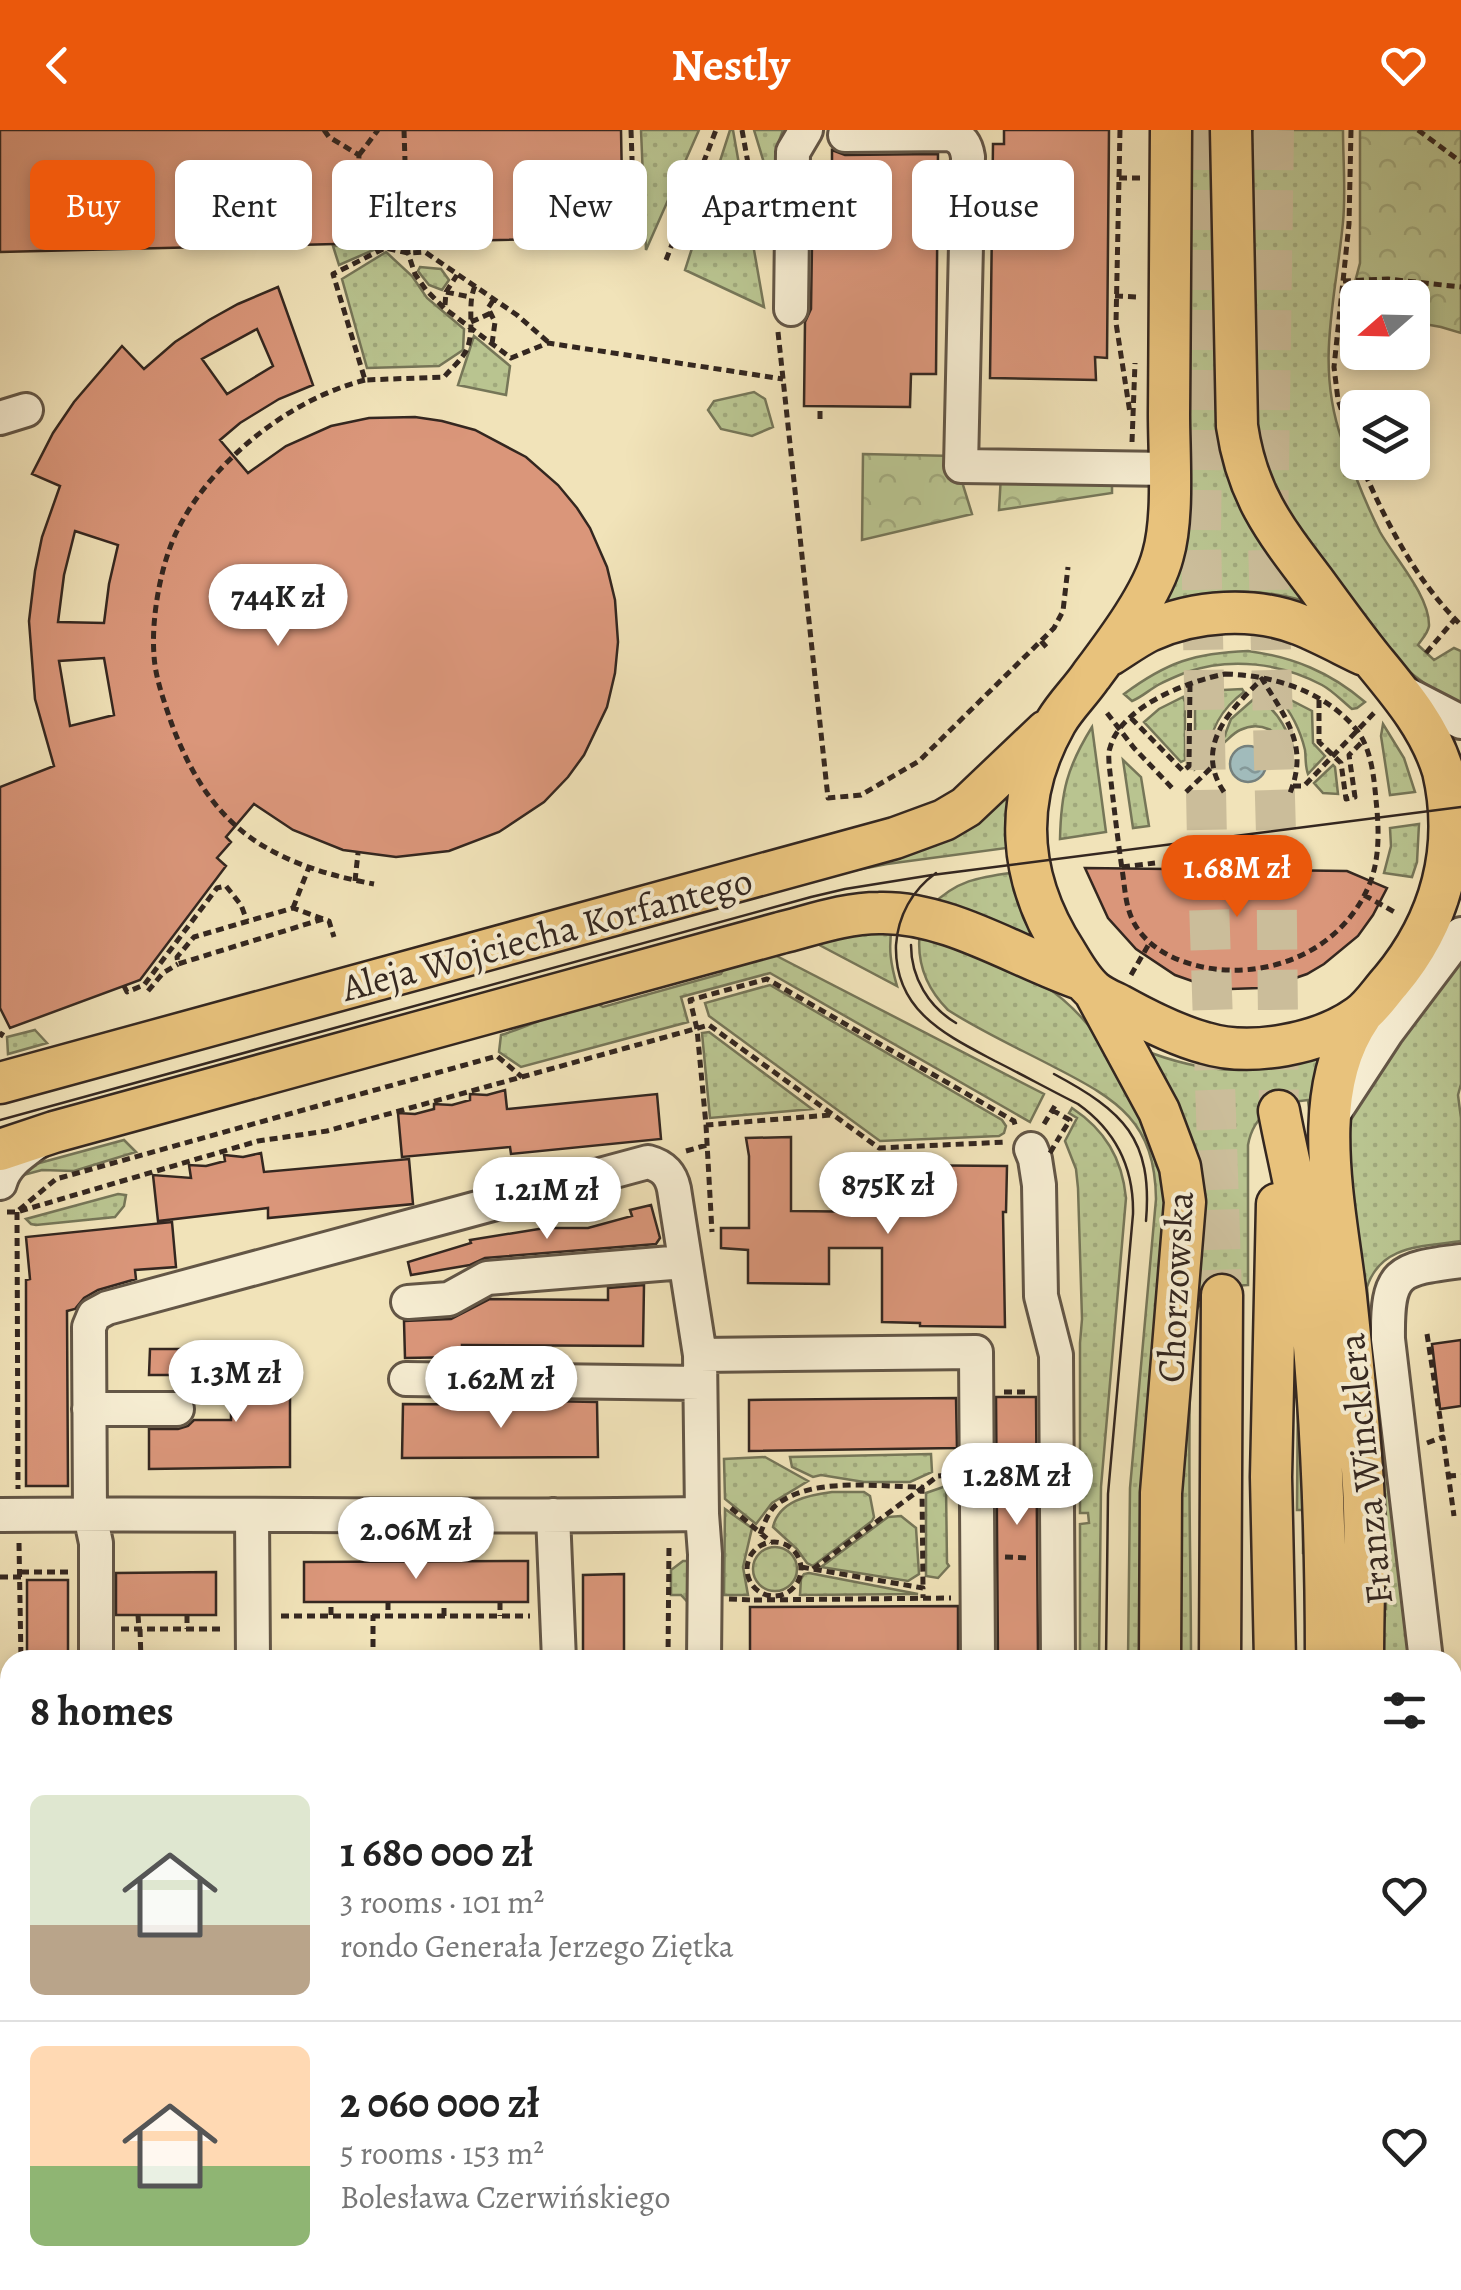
<!DOCTYPE html>
<html lang="en">
<head>
<meta charset="utf-8">
<style>
	:root { --surface:#fff; --page:#f2f2f2; --text:#222; --muted:#767676; --line:#e0e0e0; --accent:#ea580c }
	body { margin:0; font-family:Alegreya,serif; background:var(--page); color:var(--text); height:100vh; display:flex; flex-direction:column; font-size:38px; white-space:nowrap }
	* { box-sizing:border-box; margin:0 }
	p { font-size:32px; color:var(--muted) }
	.icon { flex:none; width:55px; height:55px; fill:none; stroke:currentColor; stroke-width:2; stroke-linecap:round; stroke-linejoin:round }
	.map { position:relative; flex:1; overflow:hidden }
	.side { position:absolute; left:0px; top:1520px; width:1462px; height:640px; display:flex; flex-direction:column; background:var(--surface); border-radius:30px 30px 0 0; box-shadow:0 5px 15px #0003 }
	.side>* { flex:none }
	.guide { position:absolute; left:30px; top:30px; width:1402px; height:90px; display:flex; gap:20px }
	.needle { width:65px; rotate:250deg }
	.buttons { position:absolute; left:1340px; top:150px; display:grid; gap:20px }
	.buttons a { display:grid; place-items:center; width:90px; height:90px; border-radius:15px; background:var(--surface); box-shadow:0 5px 15px #0003; font-size:50px }
	.price { position:absolute; translate:-50% -85px; padding:0 22px; border-radius:35px; background:#fff; color:#222; font-size:32px; line-height:65px; filter:drop-shadow(0 2px 5px #0008) }
	.price::after { content:''; position:absolute; left:50%; top:60px; width:30px; height:22px; margin-left:-15px; background:inherit; clip-path:polygon(0 0,100% 0,50% 100%) }
	.price.selected { background:var(--accent); color:#fff }
	ul { padding:0; list-style:none }
	li { display:flex; align-items:center; gap:30px; height:250px; padding:0 30px }
	li+li { border-top:2px solid var(--line) }
	li span { display:grid; place-items:center; flex:none; width:280px; height:200px; border-radius:15px; color:#555 }
	li>.icon { margin-inline-start:auto }
	span .icon { width:120px; height:120px; fill:#fffc; stroke-width:1 }
	li b { font-size:42px }
	h2 { display:flex; justify-content:space-between; align-items:center; height:120px; padding:0 30px; font-size:42px }
	.tag { padding:0 35px; border-radius:15px; background:var(--surface); box-shadow:0 5px 15px #0003; font-size:35px; line-height:90px }
	.tag.selected { background:var(--accent); color:#fff }
	header { display:flex; justify-content:space-between; align-items:center; height:130px; padding:0 30px; background:var(--accent); color:#fff; font-size:45px; font-weight:600 }
	.map>svg:first-child { display:block }
	.grass { fill:url(#grass-dots); stroke:#767658; stroke-width:2.5 }
	.forest { fill:url(#forest-crowns); stroke:#767658; stroke-width:2.5 }
	.water { fill:url(#water-ripples); stroke:#75807d; stroke-width:2.5 }
	.building { fill:#da967a; stroke:#342720; stroke-width:2.5; fill-rule:evenodd }
	.lines { fill:none; stroke-linecap:round; stroke-linejoin:round }
	.major-tunnel { stroke:#cbbd9a; stroke-width:40; stroke-dasharray:40 20; stroke-linecap:butt }
	.minor-casing { stroke:#635646; stroke-width:38 }
	.major-casing { stroke:#342720; stroke-width:45 }
	.path { stroke:#342720; stroke-width:5; stroke-dasharray:8 5; stroke-linecap:butt }
	.minor { stroke:#f6edd2; stroke-width:32 }
	.major { stroke:#e8c27c; stroke-width:40 }
	.tram { stroke:#342720; stroke-width:2.5 }
	.path-bridge { stroke:#342720; stroke-width:5; stroke-dasharray:8 5; stroke-linecap:butt }
	.labels { text-anchor:middle; stroke-width:8; stroke-linejoin:round; paint-order:stroke }
	.street-label { font-size:38px; fill:#342720; stroke:#f6edd2 }
</style>
</head>
<body>
<header><svg class="icon" aria-label="back" viewBox="0 0 24 24"><path d="M15 5l-7 7 7 7"/></svg>Nestly<svg class="icon" aria-label="heart" viewBox="0 0 24 24"><path d="M12 20l-8-8c-3-5 5-10 8-4 3-6 11-1 8 4z"/></svg></header>
<div class="map">
<svg width="1461" height="2160" viewBox="0 0 1461 2160">
	<defs>
		<pattern id="grass-dots" width="8" height="8" patternUnits="userSpaceOnUse" patternTransform="scale(2.5)"><rect width="8" height="8" fill="#b9c490"/><path d="M2 2h.1M6 6h.1" fill="none" stroke="#a0a87c" stroke-width="1.8" stroke-linecap="round"/></pattern>
		<pattern id="forest-crowns" width="20" height="18" patternUnits="userSpaceOnUse" patternTransform="scale(2.5)"><rect width="20" height="18" fill="#b9c490"/><path d="M2 6a3 3 0 1 1 6 0M12 15a3 3 0 1 1 6 0" fill="none" stroke="#a0a87c"/></pattern>
		<pattern id="water-ripples" width="26" height="14" patternUnits="userSpaceOnUse" patternTransform="scale(2.5)"><rect width="26" height="14" fill="#a1bbbb"/><path d="M2 4q2-2 4 0t4 0M15 11q2-2 4 0t4 0" fill="none" stroke="#849898"/></pattern>
	</defs>
	<rect width="100%" height="100%" fill="#f1e3b9"/>
	<filter id="stains"><feTurbulence type="fractalNoise" baseFrequency=".002" numOctaves="4"/><feColorMatrix values="0 0 0 0 .2 0 0 0 0 .09 0 0 0 0 .02 0 0 0 .5 -.17"/></filter>
	<radialGradient id="worn" r=".72"><stop offset=".6" stop-color="#630" stop-opacity="0"/><stop offset="1" stop-color="#630" stop-opacity=".3"/></radialGradient>
	<path class="grass" d="M641 0H699L646 120Z
		M730 0H733L764 177 685 140Z
		M754 0H783L778 14 775 69Z
		M1184 0H1211L1213 75 1222 194 1305 471C1256 457 1204 458 1156 477Z
		M1252 0H1343C1343 30 1346 62 1343 92 1336 168 1315 234 1342 310 1353 341 1365 372 1380 402 1394 427 1430 466 1429 496 1428 503 1422 509 1418 515L1434 530 1454 518 1461 521V577L1440 565 1403 537 1279 381 1250 278Z
		M385 115 339 135 333 116Z
		M386 122 412 146 427 168 464 199 463 220 439 236 367 238 342 149Z
		M420 137 441 139 449 150 442 160 429 155 418 141Z
		M474 206 510 236 506 265 458 255Z
		M754 262 765 269 773 297 752 306 721 299 708 280 714 271Z
		M1248 521C1293 527 1330 542 1365 572L1357 578 1352 579C1342 571 1333 561 1322 555 1281 533 1231 527 1187 542 1177 546 1167 550 1158 555 1149 560 1142 567 1132 571L1124 564C1167 532 1195 523 1248 521Z
		M1242 559 1244 562C1222 578 1209 601 1208 628L1195 639V569L1197 566 1223 560Z
		M1279 564 1312 581 1313 613 1325 626 1308 644C1305 636 1306 628 1305 620 1300 599 1292 583 1278 567Z
		M1183 567 1185 572V630L1181 632 1144 592 1159 579Z
		M1255 568C1275 576 1286 597 1293 617L1291 618C1279 602 1261 590 1240 600 1233 603 1227 611 1221 615L1231 589Z
		M1383 594 1404 628 1415 662 1390 665 1381 606Z
		M1092 597 1106 702 1060 709C1061 662 1067 637 1092 597Z
		M1123 630 1141 647 1149 696 1133 698Z
		M1333 635 1335 637 1338 664 1323 663 1314 653Z
		M1012 657 1014 717 887 734 811 749 0 972V966Z
		M1419 694 1417 732 1412 747 1384 743 1391 716 1390 698Z
		M1017 742 1047 820 931 776C958 749 981 747 1017 742Z
		M892 797C888 819 891 835 897 856L808 809Z
		M920 801 1043 855C1087 882 1117 932 1141 977 1152 998 1158 1022 1166 1044L1146 1530H1128L1130 1358 1156 1069C1155 992 1118 970 1056 938 1020 919 982 902 948 880 926 858 916 832 920 801Z
		M1461 818V954L1458 965 1461 988V1111C1424 1117 1381 1114 1367 1157L1381 1340 1382 1479H1386L1383 1298 1413 1530H1376L1344 995Z
		M767 821 1044 964 1030 992 770 843 681 867 688 892 521 937 499 922 501 905C532 896 560 880 591 870L603 877 721 844 727 832Z
		M770 855 1002 990 1006 996 1004 1003 999 1006 880 1011 709 886 705 873Z
		M35 900 47 913 8 924 7 907Z
		M709 902 812 979 710 988 702 903Z
		M1141 919C1205 945 1260 947 1325 924L1344 1356 1339 1252 1308 970C1277 973 1254 982 1248 1015V1155C1230 1155 1204 1163 1196 1181 1186 1203 1190 1235 1190 1258 1188 1349 1191 1439 1191 1530H1173L1174 1444 1198 1097Z
		M1072 978C1105 1000 1122 1028 1126 1068L1101 1357 1099 1530H1080V1394L1089 1393 1088 1383H1080V1213L1082 1189 1078 1058 1076 1039 1065 1011 1077 988 1069 983Z
		M124 1010 136 1022 74 1041 42 1040 12 1048 15 1062 4 1065 9 1046 21 1038Z
		M118 1064 126 1065 124 1076 115 1087 36 1095 31 1094 26 1089Z
		M1298 1246 1314 1530H1306L1307 1424 1303 1423V1380H1297Z
		M931 1324 932 1342 910 1352H864L821 1345 813 1347 792 1337 790 1327Z
		M765 1327 808 1351 772 1373 756 1394 725 1369 724 1329Z
		M946 1356 947 1433 949 1436 938 1448 926 1446V1363Z
		M832 1362H864L870 1366 874 1387 872 1391 813 1436 807 1433 797 1419 773 1397C779 1371 808 1365 832 1362Z
		M725 1379 752 1398 743 1437 748 1465H724Z
		M901 1386 916 1398 919 1444 908 1451 821 1437 888 1387Z
		M753 1439a22 22 0 1 1 44 0a22 22 0 1 1-44 0Z
		M683 1431H695V1480L681 1465H671V1440Z
		M809 1443 918 1464 800 1465 801 1449 804 1444Z
		M1452 1745 1461 1760 1460 1812 1453 1806Z
		M1458 1844H1461V1868L1455 1879 1454 1889 1461 1906V1950H1453V1848Z
		M1370 2150H1409L1408 2160H1370Z
		M936 2151V2160L751 2159V2153Z"/>
	<path class="forest" d="M1360 0H1461V203L1441 197 1413 192 1412 168H1358L1357 183 1347 182 1360 133Z
		M863 324 954 326 972 384 862 410Z
		M1001 345 1112 346V363L999 380Z"/>
	<path class="water" d="M1230 634a18 18 0 1 1 36 0a18 18 0 1 1-36 0Z"/>
	<path class="building" d="M0 0H621L623 107 0 122Z
		M1004 0H1109L1107 228 1095 227 1096 250 990 248 993 14H1004Z
		M832 20 845 25 938 24 936 244H911L910 277 804 276 805 192 811 179 813 49H832Z
		M278 157 313 255 279 269 240 293 220 310 248 343 286 316 331 296 369 288 415 287 442 291 475 300 526 327 558 355 577 378 590 398 607 437 615 470 618 512 615 543 607 577 584 625 568 647 544 672 499 702 449 721 396 727 343 720 293 700 254 674 226 707 231 712 217 728 226 736 140 850 10 898 0 878V657L54 636 35 569 29 491 35 441 42 407 60 356 32 344 53 303 74 272 122 216 144 239 175 212 209 190 238 174ZM257 199 273 236 227 264 202 229ZM75 401 118 415 109 454 104 493 58 492 64 445ZM104 528 114 585 70 596 59 531Z
		M1085 738 1347 741 1387 758 1373 785 1358 806 1324 834 1307 844 1275 855 1260 858 1230 859 1209 857 1175 845 1136 819 1108 788Z
		M505 960 507 979 657 964 661 1009 511 1024 510 1017 402 1027 398 983 415 984 434 979V974L452 975 470 970V964L487 965Z
		M791 1007V1081L883 1082V1035L1007 1036 1006 1082H1003L1005 1197 920 1196V1193L882 1192V1118H829V1154L748 1153V1120L721 1118V1098H749V1026L746 1008Z
		M261 1023 264 1042 409 1029 413 1074 268 1088V1078L158 1091 153 1045 191 1048 189 1035 206 1036 225 1031 224 1025 243 1027Z
		M651 1075 660 1108 656 1114 485 1128 470 1135 411 1145 408 1132 471 1113 470 1110 545 1098H588L632 1086 630 1080Z
		M172 1092 176 1137 135 1140 136 1149 98 1160 84 1168 75 1179 67 1181 68 1356H26V1150L30 1149 26 1107Z
		M644 1155 643 1216 462 1215V1227L405 1228 404 1191 451 1189 490 1169 608 1170V1158Z
		M1461 1210V1276L1440 1279 1432 1214Z
		M150 1219H228V1245H149Z
		M290 1227V1337L149 1339V1299H178L188 1296 194 1290H231V1228Z
		M996 1267H1036L1038 1530H998Z
		M956 1268 957 1318 749 1321V1270Z
		M545 1271 597 1272 598 1327 402 1328 403 1274 545 1275Z
		M528 1431V1472H304V1432Z
		M216 1442V1485H116V1443Z
		M624 1444V1530H583V1445Z
		M27 1450H68V1530H27Z
		M958 1476V1527H750V1477Z"/>
	<g class="lines">
		<path class="major-tunnel" d="M1206 0 1201 403 1207 711 1222 1165
			M1274 0 1268 411 1276 704 1279 981"/>
		<g class="minor-casing">
			<path id="minor" d="M845 5 950 4C962 9 966 14 968 27L961 336 1169 339
				M791 179 793 22 806 0
				M0 288 26 280
				M1399 560 1461 592
				M1332 986 1387 902 1461 804
				M1031 1019 1035 1029 1039 1055 1041 1166 1056 1225 1058 1530
				M0 1053C5 1033 24 1022 40 1010
				M408 1172 449 1169 487 1148 684 1132
				M700 1225 976 1222 978 1530
				M406 1249 700 1253
				M89 1279H177
				M702 1384 705 1424 704 1530
				M0 1385C234 1383 468 1388 702 1384L700 1225 674 1059C671 1044 663 1036 648 1032L107 1178 94 1185 89 1197 90 1385 96 1413V1530
				M553 1385 559 1530
				M252 1386 253 1530
				M1426 1530 1388 1209C1387 1141 1397 1139 1461 1131
				M1452 1716 1461 1740
				M0 1861H10
				M1452 1984 1461 1987
				M0 2024H10
				M1452 2043H1461
				M572 2150V2160
				M115 2160H321
				M696 2160V2150
				M743 2160V2150"/>
		</g>
		<g class="major-casing">
			<path id="major" d="M1171 0C1170 95 1170 189 1169 284 1169 325 1174 387 1163 425 1153 464 1115 514 1091 546 1080 562 1066 575 1056 592 1012 670 1018 749 1066 823 1074 836 1082 851 1094 861 1101 867 1111 871 1119 875 1146 890 1175 905 1205 913 1251 927 1320 914 1359 886 1371 878 1381 862 1391 851 1441 791 1461 718 1443 641 1430 598 1401 564 1373 530 1353 505 1335 480 1316 454 1275 400 1247 365 1237 296L1231 0
				M1110 525C1123 517 1135 508 1149 501 1195 480 1254 476 1301 495 1323 504 1343 515 1364 525
				M1095 863 1159 981 1180 1037 1185 1072 1161 1363 1160 1530
				M1361 886C1307 964 1336 1078 1346 1167 1352 1224 1358 1282 1362 1340 1367 1403 1363 1467 1363 1530
				M0 953 895 708 944 690 966 677 1046 601
				M1279 981C1286 1019 1296 1057 1301 1094 1320 1239 1326 1384 1326 1530
				M0 1020 54 1002 780 803C812 795 845 783 879 783 948 781 1018 828 1083 850
				M1220 1530 1222 1165
				M1275 1530 1271 1347 1277 1074
				M1327 2150V2160
				M1154 2160V2150
				M1218 2160V2150
				M1271 2160V2150"/>
		</g>
		<path class="path" d="M324 0 329 7 359 25 358 55 361 59 384 80 405 82
			M404 0 408 123 415 144 426 160 444 178 511 228 548 213 783 249
			M631 0 635 114
			M742 0 761 105
			M1120 0 1116 193 1130 283
			M1351 0 1349 94 1334 237 1338 270 1358 326
			M1418 0 1461 32
			M359 25 378 0
			M1119 48H1140
			M666 130 716 0
			M1343 151 1388 149 1461 157
			M475 156C466 176 476 201 466 221 461 230 451 239 444 247L365 250 333 144 385 118 408 123 425 122 517 185 548 212
			M446 162 470 167
			M1115 166 1137 167
			M445 175 446 162 457 145
			M471 192 491 183
			M778 202 828 668 861 665 919 631 1054 498 1063 481 1068 437
			M492 214 495 192 488 178 494 169
			M365 250C290 269 213 330 178 399 161 432 151 488 154 525 155 547 164 571 171 592 185 630 204 667 235 695 272 729 325 745 374 754
			M820 289V276
			M1132 312 1135 233
			M1360 332C1385 390 1415 450 1461 495
			M1041 511 1049 520
			M1426 523 1455 489
			M1225 544C1272 545 1324 561 1355 598 1371 616 1374 647 1376 670 1379 698 1380 727 1370 753 1344 818 1274 849 1208 838 1179 833 1147 819 1133 791 1125 775 1125 757 1122 739 1117 704 1113 669 1109 634 1109 628 1108 623 1110 618 1120 577 1188 551 1225 544Z
			M1319 570V612L1341 633 1346 669 1355 667 1349 625 1363 611
			M1107 583 1134 618 1175 661
			M1131 588 1183 641 1189 636 1190 553
			M1293 656H1304L1374 583
			M1186 662 1213 636
			M1224 662C1193 616 1231 579 1262 549 1286 588 1309 616 1290 663
			M1122 737 1155 733
			M355 751 358 723
			M1364 765 1398 784
			M293 778 309 737
			M323 789 178 834 177 827 194 807 293 778 329 791 334 807
			M1131 845 1149 814
			M124 856 127 862 144 855 217 758 226 756 241 775 247 791
			M148 861 163 843 178 834
			M0 907 3 902
			M1052 980 1070 990 1060 1006
			M830 985 706 995 697 899 690 870 767 849 1014 991 1016 998
			M1044 994 1056 974
			M706 995 712 1102
			M686 1021 707 1015
			M19 1080 56 1049 497 926 522 947
			M7 1082H17L258 1011 327 1001 709 895 879 1018 1006 1012
			M17 1082 18 1359
			M1427 1204 1443 1307
			M1004 1262H1028
			M1427 1313 1443 1307 1454 1386
			M1448 1346 1461 1345
			M731 1378 771 1412
			M760 1404C764 1395 768 1382 775 1376 810 1346 879 1357 922 1357L923 1458
			M747 1439a27 27 0 1 1 54 0a27 27 0 1 1-54 0Z
			M19 1413 21 1530
			M1005 1427 1029 1428
			M801 1437 923 1458V1468
			M813 1439 938 1346 949 1345
			M21 1442H71
			M0 1447H21
			M729 1469 753 1470
			M754 1470 951 1468
			M388 1472V1485
			M500 1472V1486
			M138 1485 139 1499
			M187 1485V1499
			M331 1485V1472
			M281 1486H530
			M444 1486V1472
			M121 1499H225
			M140 1499 141 1530
			M373 1530V1485
			M668 1530 669 1413
			M732 1530H751
			M1452 1616 1461 1682
			M1452 1833 1461 1824
			M1452 1837 1461 1836
			M0 2074 10 2073
			M20 2150V2160
			M69 2158H86
			M1366 2160 1367 2150
			M1413 2160 1414 2150"/>
		<use href="#minor" class="minor"/>
		<use href="#major" class="major"/>
		<path class="tram" d="M936 743C912 760 898 786 896 815 894 881 946 905 995 931 1023 945 1050 960 1078 974 1116 1001 1134 1037 1133 1084L1108 1364 1106 1530
			M911 815C911 848 929 877 956 893
			M1054 944C1123 981 1153 1008 1146 1091
			M0 990 811 767 845 759 932 745 1461 677
			M1115 2160V2150"/>
		<path class="path-bridge" d="M1050 1023 1060 1006"/>
	</g>
	<g class="labels">
		<g class="street-label">
			<text transform="translate(547 804) rotate(-15)" y="13">Aleja Wojciecha Korfantego</text>
			<text transform="translate(1175 1157) rotate(-87)" y="13">Chorzowska</text>
			<text transform="translate(1365 1339) rotate(-96)" y="13">Franza Wincklera</text>
		</g>
	</g>
	<rect width="100%" height="100%" filter="url(#stains)"/>
	<rect width="100%" height="100%" fill="url(#worn)"/>
</svg>
<div class="buttons">
<a><svg class="needle" viewBox="-14 -14 28 28"><path d="M0-13l5 13h-10z" fill="#e53935"/><path d="M0 13l5-13h-10z" fill="#767676"/></svg></a>
<a><svg class="icon" aria-label="layers" viewBox="0 0 24 24"><path d="M12 4l9 5-9 5-9-5zM3 14l9 5 9-5"/></svg></a>
</div>
<b class="price" style="left:278px;top:519px">744K zł</b>
<b class="price selected" style="left:1237px;top:790px">1.68M zł</b>
<b class="price" style="left:888px;top:1107px">875K zł</b>
<b class="price" style="left:547px;top:1112px">1.21M zł</b>
<b class="price" style="left:236px;top:1295px">1.3M zł</b>
<b class="price" style="left:501px;top:1301px">1.62M zł</b>
<b class="price" style="left:1017px;top:1398px">1.28M zł</b>
<b class="price" style="left:416px;top:1452px">2.06M zł</b>
<div class="guide">
<a class="tag selected">Buy</a>
<a class="tag">Rent</a>
<a class="tag">Filters</a>
<a class="tag">New</a>
<a class="tag">Apartment</a>
<a class="tag">House</a>
</div>
<section class="side">
<h2>8 homes<svg class="icon" aria-label="filters" viewBox="0 0 24 24"><path d="M4 7h16M4 17h16"/><circle cx="9" cy="7" r="2"/><circle cx="15" cy="17" r="2"/></svg></h2>
<ul>
<li><span style="background:linear-gradient(#dfe7d0 65%,#b9a48a 0)"><svg class="icon" aria-label="home" viewBox="0 0 24 24"><path d="M3 11l9-7 9 7M6 9v11h12V9"/></svg></span><div><b>1 680 000 zł</b><p>3 rooms · 101 m²</p><p>rondo Generała Jerzego Ziętka</p></div><svg class="icon" aria-label="heart" viewBox="0 0 24 24"><path d="M12 20l-8-8c-3-5 5-10 8-4 3-6 11-1 8 4z"/></svg></li>
<li><span style="background:linear-gradient(#ffd9b3 60%,#8fb573 0)"><svg class="icon" aria-label="home" viewBox="0 0 24 24"><path d="M3 11l9-7 9 7M6 9v11h12V9"/></svg></span><div><b>2 060 000 zł</b><p>5 rooms · 153 m²</p><p>Bolesława Czerwińskiego</p></div><svg class="icon" aria-label="heart" viewBox="0 0 24 24"><path d="M12 20l-8-8c-3-5 5-10 8-4 3-6 11-1 8 4z"/></svg></li>
</ul>
</section>
</div>
</body>
</html>
